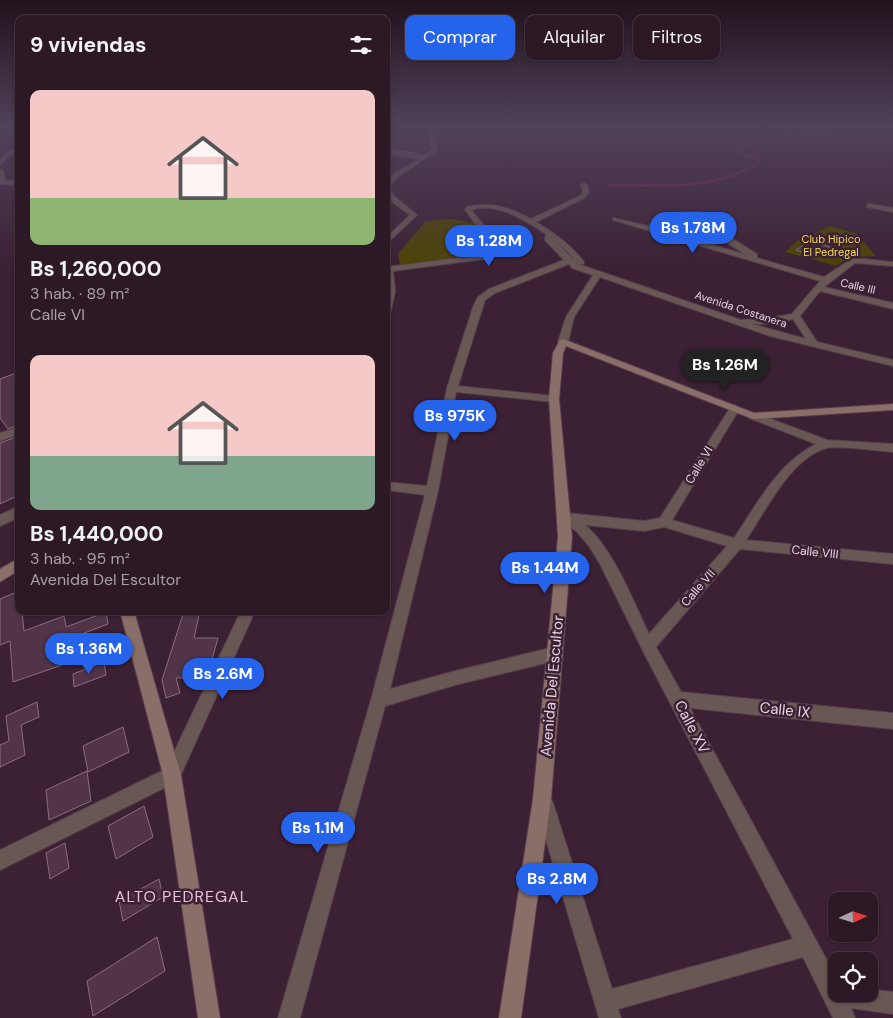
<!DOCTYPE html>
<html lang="es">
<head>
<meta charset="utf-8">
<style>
	:root { --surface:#2d1826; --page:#35212e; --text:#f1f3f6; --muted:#a7a0a7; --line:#483743; --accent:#2563eb }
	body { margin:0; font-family:"DM Sans",sans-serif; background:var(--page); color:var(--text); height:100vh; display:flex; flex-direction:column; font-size:19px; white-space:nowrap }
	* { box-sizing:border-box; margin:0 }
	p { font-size:16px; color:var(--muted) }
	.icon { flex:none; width:28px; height:28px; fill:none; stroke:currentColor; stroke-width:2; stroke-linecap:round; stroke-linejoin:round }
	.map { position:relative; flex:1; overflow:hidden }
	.drawer { position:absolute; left:15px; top:15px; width:375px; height:600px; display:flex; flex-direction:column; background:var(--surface); border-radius:10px; box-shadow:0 1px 4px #0004,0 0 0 1px var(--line) }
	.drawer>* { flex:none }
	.top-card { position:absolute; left:405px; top:15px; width:412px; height:45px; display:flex; gap:10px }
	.needle { width:32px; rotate:86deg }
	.fabs { position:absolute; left:828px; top:892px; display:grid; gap:10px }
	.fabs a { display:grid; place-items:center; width:50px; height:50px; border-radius:10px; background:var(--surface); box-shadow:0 1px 4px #0004,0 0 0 1px var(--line); font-size:25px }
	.price { position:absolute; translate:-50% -42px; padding:0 11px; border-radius:18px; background:var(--accent); color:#fff; font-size:16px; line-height:32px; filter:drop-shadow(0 1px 2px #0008) }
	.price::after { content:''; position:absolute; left:50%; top:30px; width:15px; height:11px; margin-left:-8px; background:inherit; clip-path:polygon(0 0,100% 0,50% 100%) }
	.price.selected { background:#222; color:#fff }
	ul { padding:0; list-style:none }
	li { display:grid; align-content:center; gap:10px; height:265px; padding:0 15px }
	li span { display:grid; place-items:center; height:155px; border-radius:10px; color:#555 }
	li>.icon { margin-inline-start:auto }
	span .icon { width:90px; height:90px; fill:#fffc; stroke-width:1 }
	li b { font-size:21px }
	h2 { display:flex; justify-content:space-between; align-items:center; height:60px; padding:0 15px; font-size:21px }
	.chip { padding:0 18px; border-radius:10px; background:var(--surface); box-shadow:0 1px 4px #0004,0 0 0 1px var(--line); font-size:18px; line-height:45px }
	.chip.selected { background:var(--accent); color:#fff }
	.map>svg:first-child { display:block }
	.green { fill:#4d4303 }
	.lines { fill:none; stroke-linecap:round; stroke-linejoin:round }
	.stream { stroke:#6c1e59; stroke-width:2.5 }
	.building { fill:#513448; stroke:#8d6c82 }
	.street-casing { stroke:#583d4f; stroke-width:2 }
	.secondary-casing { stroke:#583d4f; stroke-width:2 }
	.street { fill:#685752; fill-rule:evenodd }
	.secondary { fill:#896f67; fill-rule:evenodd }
	.labels { text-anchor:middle; stroke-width:5; stroke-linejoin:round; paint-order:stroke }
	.far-park-label { font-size:11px; fill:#f4db4a; stroke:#3c2033 }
	.far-street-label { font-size:11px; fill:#e8d5e1; stroke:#3c2033 }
	.street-label { font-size:12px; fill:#e8d5e1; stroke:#3c2033 }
	.near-street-label { font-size:15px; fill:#e8d5e1; stroke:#3c2033 }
	.near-neighbourhood-label { font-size:16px; letter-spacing:1px; fill:#e6c1d9; stroke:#3c2033 }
</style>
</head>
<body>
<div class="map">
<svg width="893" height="1018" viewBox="0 0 893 1018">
	<rect width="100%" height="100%" fill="#3c2033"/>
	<path class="green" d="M451 219 480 224 490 235 487 258 413 268 400 265 398 254 426 221Z
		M831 226 857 234 876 256 849 257 836 266 785 252 797 241Z"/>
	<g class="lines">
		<path class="stream" d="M609 185C657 185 716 191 758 163V160L741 153 739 148 778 136 833 134 837 128 841 127"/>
	</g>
	<path class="building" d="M810 241 830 247 816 257 796 250Z
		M19 372V425L8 429 0 418V379Z
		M19 436V495L0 504V443Z
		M19 591V611H22L24 631 64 616 66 627 106 612 108 624 63 641 65 664 13 682 10 641 0 645V599Z
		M184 611H200L194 638H218L207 677 176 678 180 693 166 698 162 680Z
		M104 662 106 675 74 687 73 674Z
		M37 702 39 717 21 725 25 755 0 767V745L9 741 6 716Z
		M123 727 129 752 88 772 83 746Z
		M87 771 91 801 49 820 46 790Z
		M144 806 153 837 116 859 108 826Z
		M65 843 69 868 50 879 46 853Z
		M159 879 163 897 123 921 119 901Z
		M157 937 165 971 93 1016 87 981Z"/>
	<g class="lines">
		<g class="street-casing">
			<path id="street" d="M440 127H446L434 135 438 150 399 176 389 186 394 196 417 215 386 244V238L410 215C395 203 386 202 386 181L395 173 419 159 386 153V149L412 152 423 156 433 149 428 134Z
				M19 147V151L9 156 0 165V159L5 154Z
				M0 169 3 171 5 181H12L19 177V182L13 185 0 184Z
				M584 183 587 185 589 192 584 198 536 222C555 233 571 245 584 262L583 264H577L570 254 553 239 578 264 741 320 769 318 792 314 820 281 613 220V218L648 226 675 213 699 212 712 217 733 239 757 254V258L824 277 853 258 893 262V266L855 263 824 287 893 303V309L820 291 800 316 817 342 893 360V366L770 336 600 277 574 317 568 342 566 344H560L558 342 566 317 593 275 572 268 569 264 495 293 485 300 458 386 554 396 559 399 554 402 456 392 438 491 390 689 455 671 554 647 559 649 562 654 559 659 554 661 455 685 385 706 300 1018H278L371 700 425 495 386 490V482L427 486 447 388 473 307 478 297 489 289 564 260 545 240 546 234 543 232C524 220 495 201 471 210L495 239C496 248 493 256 484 259L393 271 395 292 390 314 386 317V267L482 255 486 250 487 239 465 210 467 207C491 201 510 208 531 219L580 196 583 192 581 185ZM696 215 708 219 727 243 747 255 655 228 678 216ZM793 319 806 339 752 324H769Z
				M869 204 893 208V212L867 207V205Z
				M735 405 740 408 672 520 734 538C758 503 776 465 816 444L749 418 748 416 749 414H757L827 440 893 444V452C880 451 837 445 827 448 790 458 766 511 746 540L893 554V564L740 549 656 647 681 692 893 713V729L690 708 836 977V994H869V989L893 992V1014L851 1008 855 1018H833L803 957 618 1009 621 1018H599L535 803 538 797 544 794 550 797 553 803 612 989 793 939 643 651 600 564 589 546 577 532 559 518 561 515 566 513 644 521 660 518 730 408ZM585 525 644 531 664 527 727 546 649 634C633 601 613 548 585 525Z
				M19 427V434L0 441V433Z
				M19 506V517L0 526V515Z
				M241 611H255L178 781 0 870V850L166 769Z"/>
		</g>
		<g class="secondary-casing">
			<path id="secondary" d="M563 339 754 413 893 404V410L753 419 566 346 563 353 559 399 572 537 551 799 521 1018H499L533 799 558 537 549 399 553 353 560 340Z
				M19 558V570L0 582V569Z
				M120 611H134L181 775 220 1018H198L163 775Z"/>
		</g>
		<use href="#street" class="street"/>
		<use href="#secondary" class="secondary"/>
	</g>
	<linearGradient id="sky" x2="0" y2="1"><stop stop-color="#21121c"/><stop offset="0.47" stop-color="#50425b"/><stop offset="1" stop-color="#50425b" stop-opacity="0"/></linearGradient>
	<rect width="893" height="270" fill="url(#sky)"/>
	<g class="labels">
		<g class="far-park-label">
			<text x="831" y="243">Club Hipico<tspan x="831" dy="13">El Pedregal</tspan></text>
		</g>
		<g class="far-street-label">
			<text transform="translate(858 286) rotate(13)" y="4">Calle III</text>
			<text transform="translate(741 309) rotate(18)" y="4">Avenida Costanera</text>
		</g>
		<g class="street-label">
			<text transform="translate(699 465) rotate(-59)" y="4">Calle VI</text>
			<text transform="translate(815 552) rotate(6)" y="4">Calle VIII</text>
			<text transform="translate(698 588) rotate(-49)" y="4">Calle VII</text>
		</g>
		<g class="near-street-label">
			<text transform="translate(552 686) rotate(-85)" y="5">Avenida Del Escultor</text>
			<text transform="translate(785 710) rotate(6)" y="5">Calle IX</text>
			<text transform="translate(692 727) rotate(62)" y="5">Calle XV</text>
		</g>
		<g class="near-neighbourhood-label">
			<text x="182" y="902">ALTO PEDREGAL</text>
		</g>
	</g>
</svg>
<div class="fabs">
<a><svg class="needle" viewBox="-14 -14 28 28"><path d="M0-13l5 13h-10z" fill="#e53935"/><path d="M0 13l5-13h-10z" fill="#a7a0a7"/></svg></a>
<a><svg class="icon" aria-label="locate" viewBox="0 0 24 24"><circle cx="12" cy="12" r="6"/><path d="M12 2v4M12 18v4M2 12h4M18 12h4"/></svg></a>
</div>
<b class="price" style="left:693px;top:254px">Bs 1.78M</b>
<b class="price" style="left:489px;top:267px">Bs 1.28M</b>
<b class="price selected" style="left:725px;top:391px">Bs 1.26M</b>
<b class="price" style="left:455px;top:442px">Bs 975K</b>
<b class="price" style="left:545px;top:594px">Bs 1.44M</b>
<b class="price" style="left:89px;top:675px">Bs 1.36M</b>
<b class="price" style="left:223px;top:700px">Bs 2.6M</b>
<b class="price" style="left:318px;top:854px">Bs 1.1M</b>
<b class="price" style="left:557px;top:905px">Bs 2.8M</b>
<div class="top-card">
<a class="chip selected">Comprar</a>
<a class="chip">Alquilar</a>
<a class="chip">Filtros</a>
</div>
<section class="drawer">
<h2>9 viviendas<svg class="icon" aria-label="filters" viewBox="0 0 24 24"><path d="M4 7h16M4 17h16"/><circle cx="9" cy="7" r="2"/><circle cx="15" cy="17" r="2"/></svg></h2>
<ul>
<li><span style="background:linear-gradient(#f6c9c9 70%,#8fb573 0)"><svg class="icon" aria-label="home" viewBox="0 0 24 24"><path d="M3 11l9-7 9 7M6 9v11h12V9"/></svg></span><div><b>Bs 1,260,000</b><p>3 hab. · 89 m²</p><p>Calle VI</p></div></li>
<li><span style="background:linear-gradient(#f6c9c9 65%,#7fa58c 0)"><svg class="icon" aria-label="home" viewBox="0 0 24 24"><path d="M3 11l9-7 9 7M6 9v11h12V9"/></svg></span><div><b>Bs 1,440,000</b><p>3 hab. · 95 m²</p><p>Avenida Del Escultor</p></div></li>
</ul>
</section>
</div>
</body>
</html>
